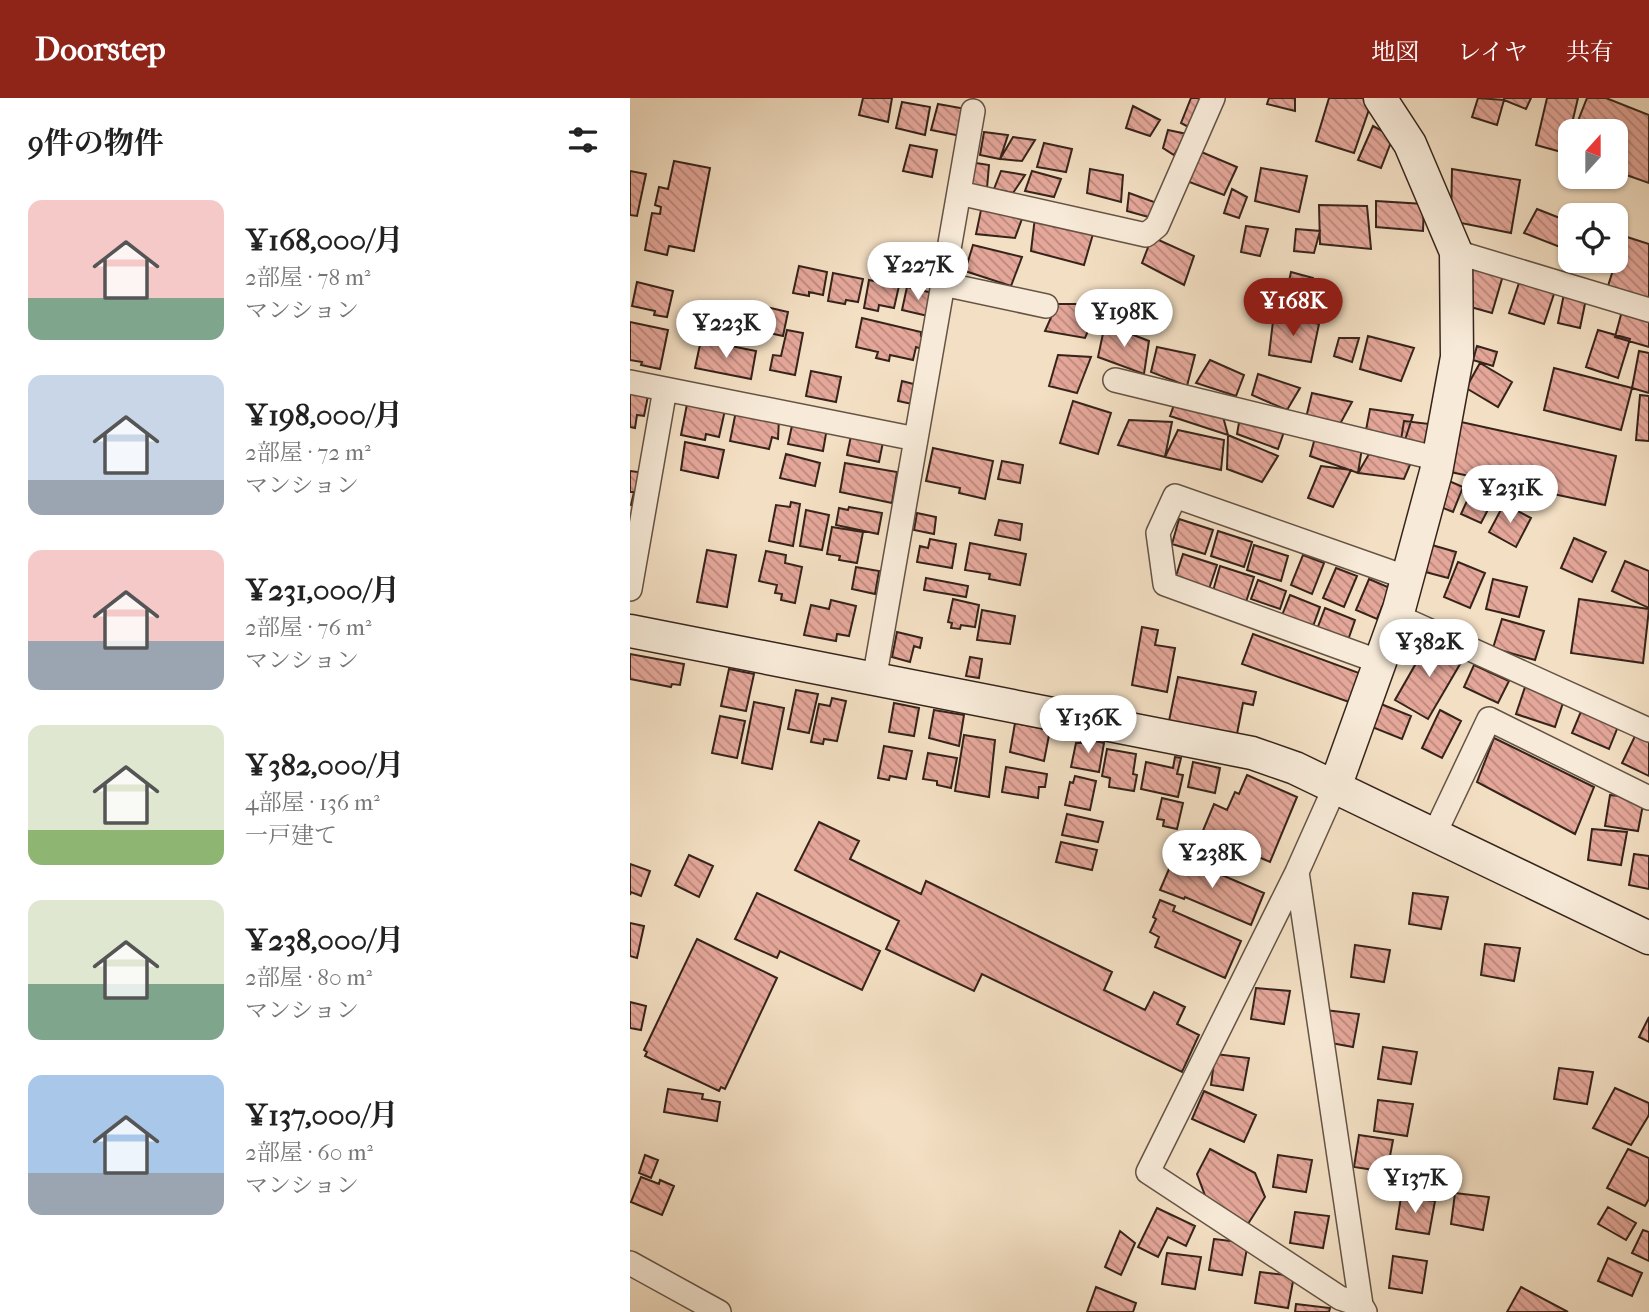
<!DOCTYPE html>
<html lang="ja">
<head>
<meta charset="utf-8">
<style>
	:root { --surface:#fff; --page:#f6f6f6; --text:#222; --muted:#767676; --accent:#8f2418 }
	body { margin:0; font-family:"IM FELL French Canon","Noto Serif JP",serif; background:var(--page); color:var(--text); height:100vh; display:flex; flex-direction:column; font-size:26px; white-space:nowrap }
	* { box-sizing:border-box; margin:0 }
	p { font-size:23px; color:var(--muted) }
	.icon { flex:none; width:38px; height:38px; fill:none; stroke:currentColor; stroke-width:2; stroke-linecap:round; stroke-linejoin:round }
	.map { position:relative; flex:1; overflow:hidden }
	.drawer { display:flex; flex-direction:column; background:var(--surface); width:630px }
	.drawer>* { flex:none }
	.needle { width:46px; rotate:21deg }
	.buttons { position:absolute; left:928px; top:21px; display:grid; gap:14px }
	.buttons a { display:grid; place-items:center; width:70px; height:70px; border-radius:14px; background:var(--surface); box-shadow:0 2px 5px #0004; font-size:35px }
	.price { position:absolute; translate:-50% -60px; padding:0 16px; border-radius:24px; background:#fff; color:#222; font-size:23px; line-height:46px; filter:drop-shadow(0 2px 4px #0008) }
	.price::after { content:''; position:absolute; left:50%; top:42px; width:21px; height:16px; margin-left:-10px; background:inherit; clip-path:polygon(0 0,100% 0,50% 100%) }
	.price.current { background:var(--accent); color:#fff }
	ul { padding:0; list-style:none }
	li { display:flex; align-items:center; gap:21px; height:175px; padding:0 28px }
	li span { display:grid; place-items:center; flex:none; width:196px; height:140px; border-radius:14px; color:#555 }
	li>.icon { margin-inline-start:auto }
	span .icon { width:84px; height:84px; fill:#fffc; stroke-width:1 }
	li b { font-size:30px }
	h2 { display:flex; justify-content:space-between; align-items:center; height:84px; padding:0 28px; font-size:30px }
	header { display:flex; align-items:center; gap:42px; box-sizing:border-box; height:98px; padding:0 35px; background:var(--accent); color:#fff }
	header strong { font-size:33px }
	nav { display:flex; gap:38px; margin-inline-start:auto; font-size:24px }
	main { display:flex; flex:1; min-height:0 }
	.map>svg:first-child { display:block }
	.building { fill:url(#building-back-hatch); stroke:#36241b; stroke-width:2 }
	.lines { fill:none; stroke-linecap:round; stroke-linejoin:round }
	.street-casing { stroke:#655345; stroke-width:26 }
	.secondary-casing { stroke:#36241b; stroke-width:35 }
	.street { stroke:#f7ead8; stroke-width:23 }
	.secondary { stroke:#f7ead8; stroke-width:32 }
</style>
</head>
<body>
<header>
<strong>Doorstep</strong>
<nav><a>地図</a><a>レイヤ</a><a>共有</a></nav>
</header>
<main>
<section class="drawer">
<h2>9件の物件<svg class="icon" aria-label="filters" viewBox="0 0 24 24"><path d="M4 7h16M4 17h16"/><circle cx="9" cy="7" r="2"/><circle cx="15" cy="17" r="2"/></svg></h2>
<ul>
<li><span style="background:linear-gradient(#f6c9c9 70%,#7fa58c 0)"><svg class="icon" aria-label="home" viewBox="0 0 24 24"><path d="M3 11l9-7 9 7M6 9v11h12V9"/></svg></span><div><b>¥168,000/月</b><p>2部屋 · 78 m²</p><p>マンション</p></div></li>
<li><span style="background:linear-gradient(#c9d6e8 75%,#9aa5b1 0)"><svg class="icon" aria-label="home" viewBox="0 0 24 24"><path d="M3 11l9-7 9 7M6 9v11h12V9"/></svg></span><div><b>¥198,000/月</b><p>2部屋 · 72 m²</p><p>マンション</p></div></li>
<li><span style="background:linear-gradient(#f6c9c9 65%,#9aa5b1 0)"><svg class="icon" aria-label="home" viewBox="0 0 24 24"><path d="M3 11l9-7 9 7M6 9v11h12V9"/></svg></span><div><b>¥231,000/月</b><p>2部屋 · 76 m²</p><p>マンション</p></div></li>
<li><span style="background:linear-gradient(#dfe7d0 75%,#8fb573 0)"><svg class="icon" aria-label="home" viewBox="0 0 24 24"><path d="M3 11l9-7 9 7M6 9v11h12V9"/></svg></span><div><b>¥382,000/月</b><p>4部屋 · 136 m²</p><p>一戸建て</p></div></li>
<li><span style="background:linear-gradient(#dfe7d0 60%,#7fa58c 0)"><svg class="icon" aria-label="home" viewBox="0 0 24 24"><path d="M3 11l9-7 9 7M6 9v11h12V9"/></svg></span><div><b>¥238,000/月</b><p>2部屋 · 80 m²</p><p>マンション</p></div></li>
<li><span style="background:linear-gradient(#a9c7e8 70%,#9aa5b1 0)"><svg class="icon" aria-label="home" viewBox="0 0 24 24"><path d="M3 11l9-7 9 7M6 9v11h12V9"/></svg></span><div><b>¥137,000/月</b><p>2部屋 · 60 m²</p><p>マンション</p></div></li>
</ul>
</section>
<div class="map">
<svg width="1019" height="1214" viewBox="0 0 1019 1214">
	<defs>
		<pattern id="building-back-hatch" width="6" height="6" patternUnits="userSpaceOnUse" patternTransform="scale(1.75)"><rect width="6" height="6" fill="#e5a79a"/><path d="M-1 5l2 2M0 0l6 6M5-1l2 2" fill="none" stroke="#ba887d"/></pattern>
	</defs>
	<rect width="100%" height="100%" fill="#f3dfc3"/>
	<filter id="stains"><feTurbulence type="fractalNoise" baseFrequency=".00286" numOctaves="4"/><feColorMatrix values="0 0 0 0 .2 0 0 0 0 .09 0 0 0 0 .02 0 0 0 .5 -.17"/></filter>
	<radialGradient id="worn" r=".72"><stop offset=".6" stop-color="#630" stop-opacity="0"/><stop offset="1" stop-color="#630" stop-opacity=".3"/></radialGradient>
	<path class="building" d="M233 0H262L258 24 229 17Z
		M561 0H577L564 32 551 25Z
		M639 0H665V13L637 6Z
		M699 0H743L724 55 686 43Z
		M848 0 874 2 867 27 842 19Z
		M874 0H901L896 11 874 2Z
		M917 0H948L935 55 906 47Z
		M957 0H976L1019 17V85L985 73V33H944Z
		M272 4 300 9 295 37 266 30Z
		M308 6 336 11 331 38 301 32Z
		M503 8 530 22 520 38 496 30Z
		M743 28 763 39 751 70 728 62Z
		M538 32 557 36 544 57 533 50Z
		M354 34 378 37 370 61 350 57Z
		M383 39 405 42 392 63 370 61Z
		M414 45 442 51 436 74 407 69Z
		M280 47 307 52 302 79 273 73Z
		M569 53 607 69 594 97 554 82Z
		M44 63 80 70 64 153 39 148 37 157 15 152 22 115 30 116 31 109 25 107 29 89 38 91Z
		M346 65 359 67 357 90 339 87Z
		M631 70 677 78 669 114 625 103Z
		M460 71 493 77 491 104 457 95Z
		M822 71 890 82 881 135 821 123Z
		M0 73 16 76 7 118 0 117Z
		M371 73 395 77 383 95 364 91Z
		M402 73 431 81 424 99 395 93Z
		M602 91 617 99 609 120 594 115Z
		M499 95 527 105 522 120 497 113Z
		M746 103 794 106 793 133 746 129Z
		M689 107 737 108 741 151 690 146Z
		M907 111 940 124V130L930 149 894 135Z
		M351 112 393 118 385 140 346 136Z
		M405 119 463 136 454 167 401 153Z
		M616 128 638 131 630 158 611 154Z
		M666 131 690 133 684 155 664 153Z
		M994 138 1019 146V200L977 191Z
		M522 139 564 158 554 187 512 165Z
		M343 147 392 159 381 188 335 173Z
		M842 165 874 174 862 215 830 206Z
		M169 168 197 174 193 197 179 194V198L163 195Z
		M661 174 683 180 678 213 654 205Z
		M203 175 233 181 228 204 216 202 215 206 198 203Z
		M239 182 269 188 264 210 249 207 248 213 234 210Z
		M890 182 925 193 914 226 879 215Z
		M7 184 43 193 37 219 24 217 25 213 2 208Z
		M277 189 303 195 298 218 272 212Z
		M934 196 956 201 950 230 928 225Z
		M996 198 1019 205V249L985 239Z
		M123 206 158 214 153 238 135 234V239L117 235Z
		M427 206H470L455 240 415 233Z
		M644 215 689 226 681 264 639 257Z
		M232 220 291 234V238L299 240 296 252 286 249 283 262 260 257 259 263 246 260 248 254 226 249Z
		M0 224 38 232 30 271 11 267 12 264 0 262Z
		M475 226 519 243 514 276 468 259Z
		M157 232 173 235 165 277 140 272 143 257 151 258Z
		M968 232 1000 241 988 280 956 269Z
		M738 238 784 250 771 283 730 271Z
		M709 240H729L722 264 704 258Z
		M71 242 126 253 121 281 65 270Z
		M847 248 867 254 863 268 843 262Z
		M527 249 565 257 557 288 521 274Z
		M1009 253 1019 255V295L1002 290Z
		M428 257 461 259 447 295 419 288Z
		M580 262 614 277 606 298 566 285Z
		M850 265 882 284 868 309 836 290Z
		M924 270 1002 290 991 332 914 312Z
		M181 273 211 279 206 304 176 298Z
		M628 276 670 290 657 312 622 297Z
		M272 283 291 288 287 307 268 303Z
		M0 294 18 298 14 318 7 317 5 330 0 329Z
		M682 295 722 304 710 326 676 320Z
		M1010 297 1019 298V343L1006 342Z
		M58 301 95 312 89 339 76 336 75 342 51 337Z
		M443 303 481 315 468 356 430 345Z
		M545 304 592 315 598 337 540 318Z
		M740 311 783 317 775 342 736 332Z
		M106 313 149 321 148 341 142 339 139 351 100 343Z
		M610 319 655 331 648 351 607 336Z
		M499 322 542 324 535 359 488 347Z
		M822 322 986 358 975 407 811 372Z
		M163 323 197 330 193 353 158 346Z
		M774 323 808 327 802 359 769 354Z
		M548 332 594 342 591 372 535 359Z
		M222 333 254 339 249 364 217 357Z
		M598 337 648 358 632 384 597 371Z
		M685 340 732 350 728 375 680 358Z
		M55 344 94 352 88 380 51 372Z
		M303 350 363 363 355 401 329 395 330 390 296 383Z
		M156 356 190 365 185 388 150 380Z
		M739 356 782 362 774 381 728 375Z
		M372 363 393 367 390 385 368 381Z
		M215 365 267 374 262 405 210 394Z
		M691 368 721 372 703 409 678 400Z
		M0 373 16 375 10 409 1 407 4 394H0Z
		M812 380 833 389 823 414 801 405Z
		M842 392 863 402 851 425 831 416Z
		M161 404 170 406 163 448 139 443 146 407 160 409Z
		M874 406 901 420 886 449 859 434Z
		M219 409 252 415 248 436 206 427 209 410 218 412Z
		M176 412 199 417 192 452 170 448Z
		M287 415 306 419 304 436 284 432Z
		M549 421 583 432 575 456 542 446Z
		M369 422 392 426 390 442 365 437Z
		M202 429 233 434 227 465 209 462 210 458 197 456Z
		M588 433 622 444 614 469 581 458Z
		M944 440 976 454 962 484 931 470Z
		M300 441 326 446 322 470 287 464 290 448 298 450Z
		M340 445 396 456 390 487 359 481 360 476 335 472Z
		M795 445 826 454 818 480 788 472Z
		M624 447 658 458 651 483 617 472Z
		M77 452 106 457 97 509 67 504Z
		M136 453 156 457 155 465 172 469 165 505 151 502 152 496 145 495 147 487 129 483Z
		M553 456 587 467 579 491 545 481Z
		M673 457 694 465 682 496 661 487Z
		M995 463 1019 473V510L982 493Z
		M828 464 855 475 840 510 814 499Z
		M590 468 624 479 616 504 583 493Z
		M226 469 249 473 245 496 222 491Z
		M706 470 727 478 714 509 693 500Z
		M296 480 338 488 336 499 294 492Z
		M739 481 760 490 747 521 726 512Z
		M863 481 897 489 889 519 856 511Z
		M628 482 656 493 650 511 621 501Z
		M660 497 690 509 682 531 651 520Z
		M323 501 349 507 345 529 331 527 330 531 321 530 322 525 318 524Z
		M949 501 1019 511 1013 565 941 555Z
		M201 502 226 508 219 538 207 536 206 543 174 537 181 507 199 511Z
		M695 510 725 522 717 545 686 534Z
		M352 512 385 518 380 546 347 542Z
		M872 521 914 533 905 562 863 550Z
		M512 529 528 532 525 547 545 550 537 594 502 587Z
		M267 534 292 540 290 550 284 548 280 564 262 559Z
		M623 536 729 575 719 604 612 566Z
		M800 541 833 561 798 621 765 602Z
		M0 556 54 566 50 587 42 586 41 589 0 581Z
		M340 559 352 561 349 580 336 578Z
		M844 567 879 583 868 605 834 589Z
		M99 571 124 576 116 613 91 608Z
		M548 579 626 594 623 607 613 605 607 636 539 623Z
		M896 586 935 599 925 629 886 616Z
		M166 592 188 596 179 635 158 631Z
		M202 600 216 603 207 643 194 641 193 646 181 644 189 606 200 608Z
		M124 604 154 610 142 671 112 665Z
		M746 604 781 618 772 641 737 627Z
		M264 605 289 610 284 638 259 634Z
		M952 611 989 626 979 651 942 635Z
		M304 612 334 617 329 648 299 640Z
		M810 612 831 623 812 660 792 650Z
		M90 618 115 623 107 660 82 655Z
		M385 625 420 632 414 663 380 654Z
		M1006 636 1019 642V678L992 665Z
		M334 637 365 642 359 699 325 693Z
		M452 640 474 645 469 674 441 669 446 645H451Z
		M864 640 964 689 945 736 847 684Z
		M254 648 282 653 276 681 260 678 259 682 248 680Z
		M477 651 506 656 503 676 507 677 504 693 479 689 480 680 472 678Z
		M298 655 327 660 321 690 307 687V683L293 681Z
		M545 659 551 660 547 676 553 677 548 699 511 691 516 664 543 670Z
		M563 664 590 670 585 695 558 689Z
		M376 669 417 676 415 689H409L408 700 372 694Z
		M617 677 667 699 640 764 572 735 584 706 597 712 605 694 609 696Z
		M445 678 466 683 460 712 435 707 440 684 443 685Z
		M980 697 1014 701 1008 733 975 728Z
		M532 700 553 705 547 731 533 728 534 722 527 721Z
		M437 716 473 724 468 744 432 737Z
		M189 724 229 743 220 761 291 796 296 783 482 874 474 892 515 912 524 894 555 909 547 926 569 937 552 974 352 876 344 893 256 851 269 823 165 772Z
		M962 731 997 734 991 767 958 762Z
		M431 744 467 752 462 772 426 764Z
		M1004 756 1019 758V791L999 787Z
		M59 757 83 768 69 799 45 787Z
		M545 757 634 795 621 827 555 799 554 801 530 792Z
		M0 766 20 773 11 798 1 794 0 797Z
		M127 795 250 853 232 892 150 853 147 860 105 841Z
		M783 795 818 799 811 831 779 826Z
		M530 802 545 808 543 813 611 843 595 880 525 849 529 839 520 834 526 821 523 819Z
		M0 825 14 828 7 860 0 858Z
		M67 841 147 880 95 991 91 989 89 993 15 958 17 954 14 952Z
		M855 846 890 850 884 883 851 877Z
		M725 847 760 852 754 884 721 879Z
		M626 890 660 893 654 926 621 921Z
		M0 904 16 908 11 932 0 930Z
		M695 912 729 916 723 949 690 943Z
		M1019 919V944L1009 939Z
		M753 949 787 954 781 986 748 981Z
		M585 956 619 960 613 992 581 987Z
		M929 970 963 974 957 1006 924 1001Z
		M985 990 1019 1005V1017L1001 1047 963 1030Z
		M38 991 73 996 72 1001 90 1004 87 1023 34 1014Z
		M574 993 626 1017 614 1044 562 1021Z
		M748 1002 783 1006 777 1038 744 1033Z
		M729 1037 763 1042 757 1074 724 1069Z
		M580 1051 625 1075 635 1099 618 1126 576 1100 567 1076Z
		M998 1051 1019 1060V1101L1015 1108 977 1090Z
		M15 1057 28 1062 21 1080 9 1075Z
		M648 1057 682 1062 676 1094 643 1089Z
		M11 1079 29 1086 30 1082 44 1088 32 1117 1 1104Z
		M825 1095 859 1099 853 1132 821 1126Z
		M771 1099 805 1103 799 1136 766 1131Z
		M978 1109 1006 1125 996 1142 968 1126Z
		M527 1110 565 1128 556 1148 538 1139 528 1159 508 1149Z
		M665 1114 699 1118 693 1150 660 1145Z
		M1013 1132 1019 1134V1163L1002 1155Z
		M490 1133 505 1145 491 1177 475 1169Z
		M584 1141 618 1145 612 1177 579 1172Z
		M537 1155 571 1159 565 1191 532 1186Z
		M763 1158 797 1163 792 1195 759 1190Z
		M978 1160 1012 1175 1002 1198 968 1183Z
		M630 1174 664 1178 658 1210 625 1205Z
		M466 1189 506 1205 503 1214H457Z
		M891 1189 938 1214H877Z
		M666 1206 700 1210 699 1214H665Z"/>
	<g class="lines">
		<g class="street-casing">
			<path id="street" d="M329 95 516 137 527 128 583 0
				M826 154 1019 212
				M313 186 416 208
				M485 282 809 361
				M0 284 286 341 244 582
				M286 341 343 13
				M0 491 35 291
				M767 518 1019 632
				M750 564 535 486 528 435 545 398 778 480
				M705 689 667 774 518 1074 710 1200 731 1207
				M804 737 859 621 1019 700
				M667 774 731 1207 735 1214
				M0 1165 89 1214"/>
		</g>
		<g class="secondary-casing">
			<path id="secondary" d="M0 533 622 655 665 670 1019 840
				M705 689 769 511 806 374 827 259 826 154 780 46 750 0"/>
		</g>
		<use href="#street" class="street"/>
		<use href="#secondary" class="secondary"/>
	</g>
	<rect width="100%" height="100%" filter="url(#stains)"/>
	<rect width="100%" height="100%" fill="url(#worn)"/>
</svg>
<div class="buttons">
<a><svg class="needle" viewBox="-14 -14 28 28"><path d="M0-13l5 13h-10z" fill="#e53935"/><path d="M0 13l5-13h-10z" fill="#767676"/></svg></a>
<a><svg class="icon" aria-label="locate" viewBox="0 0 24 24"><circle cx="12" cy="12" r="6"/><path d="M12 2v4M12 18v4M2 12h4M18 12h4"/></svg></a>
</div>
<b class="price" style="left:288px;top:204px">¥227K</b>
<b class="price current" style="left:663px;top:240px">¥168K</b>
<b class="price" style="left:494px;top:251px">¥198K</b>
<b class="price" style="left:96px;top:262px">¥223K</b>
<b class="price" style="left:880px;top:427px">¥231K</b>
<b class="price" style="left:799px;top:581px">¥382K</b>
<b class="price" style="left:458px;top:657px">¥136K</b>
<b class="price" style="left:582px;top:792px">¥238K</b>
<b class="price" style="left:785px;top:1117px">¥137K</b>
</div>
</main>
</body>
</html>
